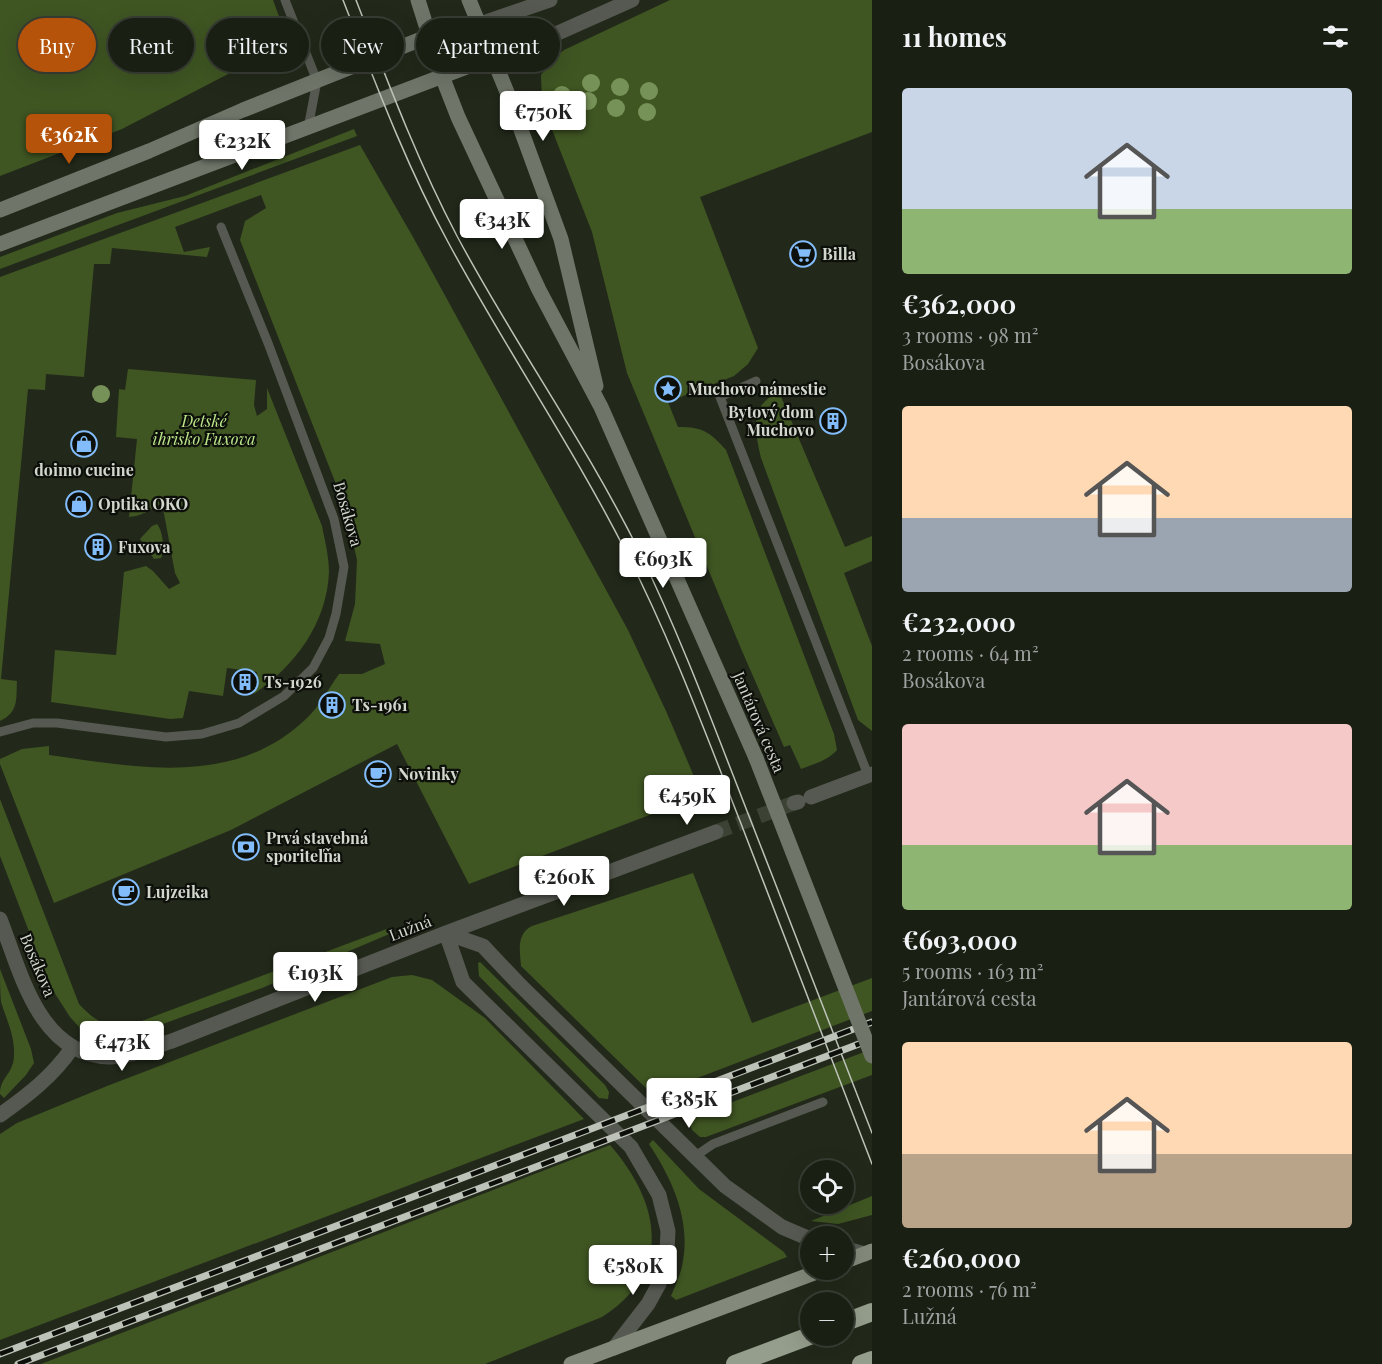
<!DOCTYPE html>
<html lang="en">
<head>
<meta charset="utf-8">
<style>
	:root { --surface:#1a1f14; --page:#272c22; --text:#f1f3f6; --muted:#9fa2a0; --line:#383d34; --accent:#b45309 }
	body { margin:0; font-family:"Playfair Display",serif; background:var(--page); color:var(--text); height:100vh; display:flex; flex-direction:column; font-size:22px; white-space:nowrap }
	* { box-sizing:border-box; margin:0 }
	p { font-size:20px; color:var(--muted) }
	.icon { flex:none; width:33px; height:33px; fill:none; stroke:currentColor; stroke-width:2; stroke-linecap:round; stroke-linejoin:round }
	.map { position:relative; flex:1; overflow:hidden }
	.details { display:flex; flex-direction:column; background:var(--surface); width:510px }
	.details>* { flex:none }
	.guide { position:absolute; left:18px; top:18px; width:570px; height:54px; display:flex; gap:12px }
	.buttons { position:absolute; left:800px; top:1160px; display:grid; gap:12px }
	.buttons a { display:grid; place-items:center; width:54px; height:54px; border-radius:50%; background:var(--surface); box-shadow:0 6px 24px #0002,0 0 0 2px var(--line); font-size:30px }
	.price { position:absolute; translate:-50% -51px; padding:0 14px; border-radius:6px; background:#fff; color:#222; font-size:20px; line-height:39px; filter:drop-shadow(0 2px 3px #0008) }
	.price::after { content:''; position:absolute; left:50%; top:36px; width:18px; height:14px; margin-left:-9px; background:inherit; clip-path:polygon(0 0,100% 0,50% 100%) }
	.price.current { background:var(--accent); color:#fff }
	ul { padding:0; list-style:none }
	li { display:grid; align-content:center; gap:12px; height:318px; padding:0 30px }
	li span { display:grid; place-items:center; height:186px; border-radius:6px; color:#555 }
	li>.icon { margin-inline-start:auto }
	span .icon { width:108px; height:108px; fill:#fffc; stroke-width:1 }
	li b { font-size:26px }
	h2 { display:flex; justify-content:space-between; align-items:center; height:72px; padding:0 30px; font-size:26px }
	.tag { padding:0 21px; border-radius:27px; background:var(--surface); box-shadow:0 6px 24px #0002,0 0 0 2px var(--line); font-size:21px; line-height:54px }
	.tag.current { background:var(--accent); color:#fff }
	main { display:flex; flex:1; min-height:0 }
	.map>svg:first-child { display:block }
	.green { fill:#3f5522 }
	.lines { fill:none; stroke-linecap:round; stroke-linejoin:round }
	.street-tunnel { stroke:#3c4335; stroke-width:15; stroke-dasharray:15 8; stroke-linecap:butt }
	.lane { stroke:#555951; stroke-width:9 }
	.street { stroke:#555951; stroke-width:15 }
	.secondary { stroke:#6f7569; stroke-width:15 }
	.primary { stroke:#838a7b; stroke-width:15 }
	.highway { stroke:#959e8c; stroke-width:18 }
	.tram { stroke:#bec3b9; stroke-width:1.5 }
	.rail-casing { stroke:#bec3b9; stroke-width:7 }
	.rail { stroke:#0d100a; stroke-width:4.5; stroke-dasharray:14; stroke-linecap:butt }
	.secondary-bridge { stroke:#6f7569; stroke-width:15 }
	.tree { fill:#779258 }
	.labels { text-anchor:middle; stroke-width:4.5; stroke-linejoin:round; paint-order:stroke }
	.poi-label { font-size:16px; font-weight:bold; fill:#d2d7cd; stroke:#0d100a; text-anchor:start }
	.park-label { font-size:16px; font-style:italic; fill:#bde88a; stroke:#0d100a }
	.street-label { font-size:16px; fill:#d2d7cd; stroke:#0d100a }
</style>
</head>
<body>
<main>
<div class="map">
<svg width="872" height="1364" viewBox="0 0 872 1364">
	<rect width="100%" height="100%" fill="#22291a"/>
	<path class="green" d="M0 0H273L291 49 232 72 122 129 0 176Z
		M670 0H872V132L700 197 758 348 748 364 734 376 668 402 678 427C703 427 710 432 726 450L834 734 837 750C827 761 814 764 801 769L790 745 784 747 742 651 627 373 592 232 542 104 541 75 551 61 564 50Z
		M354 129 357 136 0 269V257L117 213 185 196Z
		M360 145 413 237 628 630 666 711 702 795 469 884 397 744 231 830 54 903 0 764V759L22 749 49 746V755C138 767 233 788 306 719 319 707 329 688 339 674H362L385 664 380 644 345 641 355 604 357 560 345 507 240 240 245 221 266 208 261 195 175 227 184 252 210 247 207 257 112 248 110 264H94L84 377 46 374 45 390 28 389 1 679 17 681C16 699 19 712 0 721V277Z
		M128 369 256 380 254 405 257 416 267 409V388L322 526C325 541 329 557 329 572 327 623 295 666 254 694L257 672 227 668 223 696 189 691 183 718 170 719 51 702 55 650 116 655 124 572 146 566 153 571 169 589 180 583 175 573 162 503C151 509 143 516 129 517L137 439 116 437 119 389 125 390Z
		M779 392 845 547 872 536V561L844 573 872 646V731L858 720 761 458C755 431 748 406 779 392Z
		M157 524C163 531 165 549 161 558L154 559 140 539 152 526Z
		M0 799 79 1004C98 1024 104 1025 131 1025L392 927 394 932 262 988 138 1033 109 1039 93 1037 80 1028 70 1017 54 992 45 973 0 856Z
		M693 873 752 1023 872 978V1011L653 1095 521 966C520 951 516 934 532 926Z
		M480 962 605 1085 609 1092 608 1099 599 1098 479 976 478 963Z
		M0 969 31 1049 34 1063 26 1075 4 1098 0 1094C0 1077 13 1075 14 1056 15 1036 7 1021 1 1002 0 992 0 979 0 969Z
		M412 975 432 980 485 1018 584 1119 0 1340V1134L17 1123 107 1086 392 977Z
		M872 1049V1075L706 1137H700L692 1130 690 1124 693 1118 698 1115Z
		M653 1140 699 1189 784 1252 787 1257 676 1300 671 1296C675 1286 680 1276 682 1266 692 1221 672 1179 649 1144Z
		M610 1145C660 1202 674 1271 602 1317L485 1364H41Z
		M872 1196V1215L838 1224 811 1221Z"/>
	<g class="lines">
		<path class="street-tunnel" d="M716 832 794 803"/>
		<path class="lane" d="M285 0 317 81 308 128
			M756 381 720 397 868 775
			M0 732 33 723H57L166 737 202 734 239 723 284 696 313 668 329 638 336 614 344 567 334 519 268 343 221 227
			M694 1157 713 1144 823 1102"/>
		<path class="street" d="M480 24 550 0
			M493 57 531 45 632 0
			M811 797 872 774
			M794 803 798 802
			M0 919C21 973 39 1055 109 1057 130 1057 152 1047 172 1041L446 933 716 832
			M446 933 463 982 631 1147 659 1195 668 1231 667 1251 659 1284 648 1304 614 1348
			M446 933 483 946 518 983 725 1186 782 1227 810 1239
			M0 1115C27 1096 53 1076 72 1048
			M843 1248 865 1254"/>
		<path class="secondary" d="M418 0 442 76 458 117 539 290 601 407 756 758
			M469 0 509 97 561 239 596 386
			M0 210 149 151 243 110 429 36 480 24
			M0 244 493 57"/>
		<path class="primary" d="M843 1262 872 1251
			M571 1364 825 1269"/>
		<path class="highway" d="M843 1323 872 1312
			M735 1364 812 1335
			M861 1364 872 1360"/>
		<path class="tram" d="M343 0C375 82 406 165 448 242 505 348 573 447 627 554 671 640 705 732 740 821 784 936 828 1050 872 1164
			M356 0C387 80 417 160 457 236 514 343 585 442 639 551 680 635 713 724 747 811 789 918 830 1025 872 1133"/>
		<g class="rail-casing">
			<path id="rail" d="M0 1354 872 1022
				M18 1364 872 1039"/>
		</g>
		<use href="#rail" class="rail"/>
		<path class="secondary-bridge" d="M756 758 872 1056"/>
	</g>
	<g class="tree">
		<circle cx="591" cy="83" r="9"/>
		<circle cx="620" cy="87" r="9"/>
		<circle cx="649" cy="91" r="9"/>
		<circle cx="562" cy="95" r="9"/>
		<circle cx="588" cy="101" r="9"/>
		<circle cx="616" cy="108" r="9"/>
		<circle cx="647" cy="112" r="9"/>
		<circle cx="101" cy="394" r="9"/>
	</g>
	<defs>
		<g id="supermarket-ring" transform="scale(1.35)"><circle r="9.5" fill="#0d100a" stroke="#82bcfa" stroke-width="1.5"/><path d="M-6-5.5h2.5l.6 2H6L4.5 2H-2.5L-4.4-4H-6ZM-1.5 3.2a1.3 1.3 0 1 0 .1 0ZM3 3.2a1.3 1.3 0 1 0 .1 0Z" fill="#82bcfa"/></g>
		<g id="sight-ring" transform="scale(1.35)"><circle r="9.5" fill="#0d100a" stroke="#82bcfa" stroke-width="1.5"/><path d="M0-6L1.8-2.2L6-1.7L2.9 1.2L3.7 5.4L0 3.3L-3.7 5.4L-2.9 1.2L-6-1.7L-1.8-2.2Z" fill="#82bcfa"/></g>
		<g id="building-ring" transform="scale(1.35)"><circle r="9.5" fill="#0d100a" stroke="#82bcfa" stroke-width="1.5"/><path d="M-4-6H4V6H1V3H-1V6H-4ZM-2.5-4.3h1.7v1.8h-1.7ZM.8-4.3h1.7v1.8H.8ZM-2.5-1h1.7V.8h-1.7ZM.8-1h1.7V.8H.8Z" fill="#82bcfa"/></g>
		<g id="shop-ring" transform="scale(1.35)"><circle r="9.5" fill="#0d100a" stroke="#82bcfa" stroke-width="1.5"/><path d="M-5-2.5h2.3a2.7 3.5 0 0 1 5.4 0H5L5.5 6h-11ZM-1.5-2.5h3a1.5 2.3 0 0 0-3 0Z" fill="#82bcfa"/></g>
		<g id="cafe-ring" transform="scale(1.35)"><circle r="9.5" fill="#0d100a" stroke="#82bcfa" stroke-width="1.5"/><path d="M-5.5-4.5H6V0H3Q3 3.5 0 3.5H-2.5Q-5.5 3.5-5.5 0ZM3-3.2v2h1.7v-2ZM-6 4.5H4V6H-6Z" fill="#82bcfa"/></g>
		<g id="bank-ring" transform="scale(1.35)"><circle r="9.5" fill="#0d100a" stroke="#82bcfa" stroke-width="1.5"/><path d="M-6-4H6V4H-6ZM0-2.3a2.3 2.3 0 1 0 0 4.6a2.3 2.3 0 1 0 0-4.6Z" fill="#82bcfa"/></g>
	</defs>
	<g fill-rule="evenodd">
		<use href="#supermarket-ring" x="803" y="254"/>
		<use href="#sight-ring" x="668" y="389"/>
		<use href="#building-ring" x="833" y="421"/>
		<use href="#shop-ring" x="84" y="444"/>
		<use href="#shop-ring" x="79" y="504"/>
		<use href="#building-ring" x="98" y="547"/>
		<use href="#building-ring" x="245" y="682"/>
		<use href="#building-ring" x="332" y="705"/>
		<use href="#cafe-ring" x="378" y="774"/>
		<use href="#bank-ring" x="246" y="847"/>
		<use href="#cafe-ring" x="126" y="892"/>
	</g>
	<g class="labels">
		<g class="poi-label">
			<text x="822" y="260">Billa</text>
			<text x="688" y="395">Muchovo námestie</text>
			<text x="814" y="418" text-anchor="end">Bytový dom<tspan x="814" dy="18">Muchovo</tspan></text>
			<text x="84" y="476" text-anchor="middle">doimo cucine</text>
			<text x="98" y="510">Optika OKO</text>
			<text x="118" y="553">Fuxova</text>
			<text x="264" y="688">Ts-1926</text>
			<text x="352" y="711">Ts-1961</text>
			<text x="398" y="780">Novinky</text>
			<text x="266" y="844">Prvá stavebná<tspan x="266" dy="18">sporiteľňa</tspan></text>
			<text x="146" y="898">Lujzeika</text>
		</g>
		<g class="park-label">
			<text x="204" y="427">Detské<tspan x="204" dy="18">ihrisko Fuxova</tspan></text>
		</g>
		<g class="street-label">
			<text transform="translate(348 514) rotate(74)" y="6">Bosákova</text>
			<text transform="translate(759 722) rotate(67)" y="6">Jantárová cesta</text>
			<text transform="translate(410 928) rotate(-21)" y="6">Lužná</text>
			<text transform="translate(38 965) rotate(67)" y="6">Bosákova</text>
		</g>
	</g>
</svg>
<div class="buttons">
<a><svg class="icon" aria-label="locate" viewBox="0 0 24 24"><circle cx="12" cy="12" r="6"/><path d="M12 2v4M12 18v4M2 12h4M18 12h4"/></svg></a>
<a>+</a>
<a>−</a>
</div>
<b class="price" style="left:543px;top:142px">€750K</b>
<b class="price current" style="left:69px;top:165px">€362K</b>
<b class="price" style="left:242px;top:171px">€232K</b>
<b class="price" style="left:502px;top:250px">€343K</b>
<b class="price" style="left:663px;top:589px">€693K</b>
<b class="price" style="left:687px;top:826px">€459K</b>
<b class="price" style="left:564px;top:907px">€260K</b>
<b class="price" style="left:315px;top:1003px">€193K</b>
<b class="price" style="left:122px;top:1072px">€473K</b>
<b class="price" style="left:689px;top:1129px">€385K</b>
<b class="price" style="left:633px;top:1296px">€580K</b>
<div class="guide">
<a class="tag current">Buy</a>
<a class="tag">Rent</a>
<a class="tag">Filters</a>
<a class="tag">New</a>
<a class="tag">Apartment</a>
</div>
</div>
<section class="details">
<h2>11 homes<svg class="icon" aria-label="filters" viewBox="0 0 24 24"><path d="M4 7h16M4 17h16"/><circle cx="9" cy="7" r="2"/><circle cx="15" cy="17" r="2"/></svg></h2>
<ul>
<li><span style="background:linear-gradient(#c9d6e8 65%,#8fb573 0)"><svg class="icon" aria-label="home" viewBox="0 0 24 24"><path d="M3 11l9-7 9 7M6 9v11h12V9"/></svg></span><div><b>€362,000</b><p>3 rooms · 98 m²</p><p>Bosákova</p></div></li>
<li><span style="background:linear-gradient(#ffd9b3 60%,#9aa5b1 0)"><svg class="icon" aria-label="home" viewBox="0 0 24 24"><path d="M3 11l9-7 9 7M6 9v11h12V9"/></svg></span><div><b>€232,000</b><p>2 rooms · 64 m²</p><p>Bosákova</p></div></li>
<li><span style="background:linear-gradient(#f6c9c9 65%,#8fb573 0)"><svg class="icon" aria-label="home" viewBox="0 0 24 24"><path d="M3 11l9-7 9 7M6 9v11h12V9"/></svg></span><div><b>€693,000</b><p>5 rooms · 163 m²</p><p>Jantárová cesta</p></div></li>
<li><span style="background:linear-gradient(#ffd9b3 60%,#b9a48a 0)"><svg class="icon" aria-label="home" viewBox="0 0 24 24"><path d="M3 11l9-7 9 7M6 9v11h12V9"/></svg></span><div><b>€260,000</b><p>2 rooms · 76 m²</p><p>Lužná</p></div></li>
</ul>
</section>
</main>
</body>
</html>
